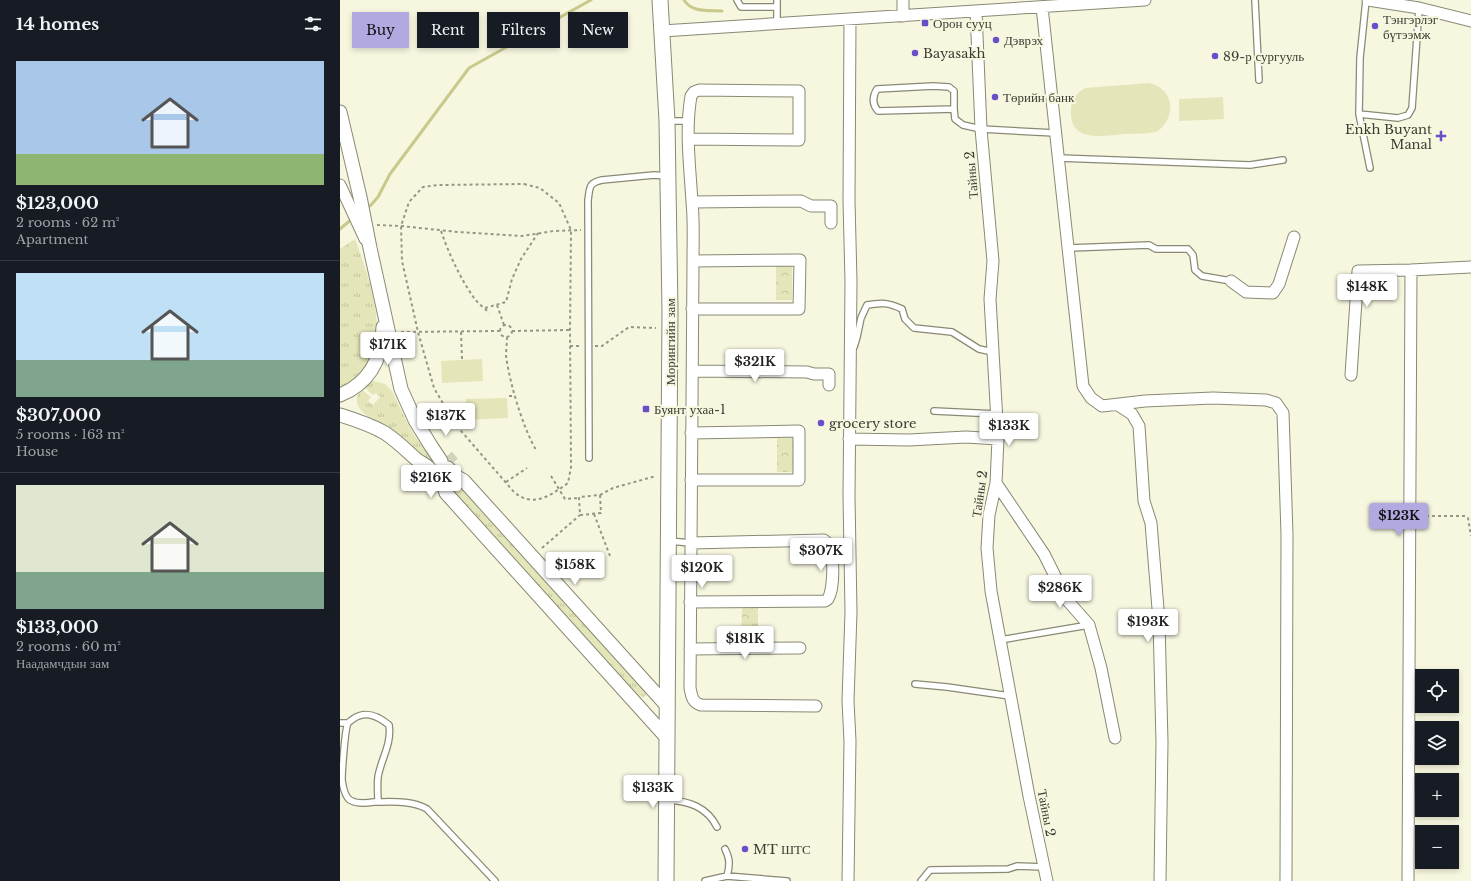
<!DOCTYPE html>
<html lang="en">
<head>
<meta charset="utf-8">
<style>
	:root { --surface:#171b24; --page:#242831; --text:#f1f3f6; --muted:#9ea1a6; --line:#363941; --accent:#b3a9e1 }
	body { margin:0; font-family:"Libre Baskerville",serif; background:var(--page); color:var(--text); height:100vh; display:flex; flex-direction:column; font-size:15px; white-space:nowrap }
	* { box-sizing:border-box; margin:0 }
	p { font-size:13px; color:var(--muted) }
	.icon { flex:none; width:22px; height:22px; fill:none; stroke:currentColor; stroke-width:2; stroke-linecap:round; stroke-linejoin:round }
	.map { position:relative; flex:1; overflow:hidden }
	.details { display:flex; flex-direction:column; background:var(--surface); width:340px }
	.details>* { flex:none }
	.guide { position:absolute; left:12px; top:12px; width:380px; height:36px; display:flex; gap:8px }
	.buttons { position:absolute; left:1075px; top:669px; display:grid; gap:8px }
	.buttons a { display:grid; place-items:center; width:44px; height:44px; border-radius:0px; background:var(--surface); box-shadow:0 2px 6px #0003; font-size:20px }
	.price { position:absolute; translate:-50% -34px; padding:0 9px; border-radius:4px; background:#fff; color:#222; font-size:13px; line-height:26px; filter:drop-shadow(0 1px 2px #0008) }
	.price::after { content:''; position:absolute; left:50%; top:24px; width:12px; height:9px; margin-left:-6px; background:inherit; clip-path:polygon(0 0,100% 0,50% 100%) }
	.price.current { background:var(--accent); color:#111 }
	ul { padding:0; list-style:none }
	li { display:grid; align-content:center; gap:8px; height:212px; padding:0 16px }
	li+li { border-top:1px solid var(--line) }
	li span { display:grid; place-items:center; height:124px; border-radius:0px; color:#555 }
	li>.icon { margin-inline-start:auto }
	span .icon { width:72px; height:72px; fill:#fffc; stroke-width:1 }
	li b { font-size:17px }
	h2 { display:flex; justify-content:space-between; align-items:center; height:48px; padding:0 16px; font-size:17px }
	.tag { padding:0 14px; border-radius:0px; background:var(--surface); box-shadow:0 2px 6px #0003; font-size:14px; line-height:36px }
	.tag.current { background:var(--accent); color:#111 }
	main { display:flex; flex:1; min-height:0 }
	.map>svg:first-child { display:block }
	.grass { fill:url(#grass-tufts) }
	.forest { fill:url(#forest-crowns) }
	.pitch { fill:#e4e5b8 }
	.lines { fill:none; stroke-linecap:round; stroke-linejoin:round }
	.stream { stroke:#c8c98a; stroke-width:3 }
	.tertiary-tunnel { stroke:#d2d2bd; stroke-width:13; stroke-dasharray:13 6; stroke-linecap:butt }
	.service-casing { stroke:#898974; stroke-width:8 }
	.minor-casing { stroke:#898974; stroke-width:13 }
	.tertiary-casing { stroke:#898974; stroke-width:15 }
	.secondary-casing { stroke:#898974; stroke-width:17 }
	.path { stroke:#969686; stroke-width:2; stroke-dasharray:3 3; stroke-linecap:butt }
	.service { stroke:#fff; stroke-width:5.5 }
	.minor { stroke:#fff; stroke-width:11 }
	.tertiary { stroke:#fff; stroke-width:13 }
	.secondary { stroke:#fff; stroke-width:15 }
	.poi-dot { fill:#684fc8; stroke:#f7f7e0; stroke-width:1.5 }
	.labels { text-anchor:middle; stroke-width:4; stroke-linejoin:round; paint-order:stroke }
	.poi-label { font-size:13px; fill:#3c3c33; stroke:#f7f7e0; text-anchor:start }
	.street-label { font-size:13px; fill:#3c3c33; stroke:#f7f7e0 }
</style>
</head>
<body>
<main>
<section class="details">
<h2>14 homes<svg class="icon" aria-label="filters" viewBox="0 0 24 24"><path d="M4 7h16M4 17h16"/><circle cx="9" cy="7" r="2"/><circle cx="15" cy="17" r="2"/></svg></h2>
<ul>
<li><span style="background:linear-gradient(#a9c7e8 75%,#8fb573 0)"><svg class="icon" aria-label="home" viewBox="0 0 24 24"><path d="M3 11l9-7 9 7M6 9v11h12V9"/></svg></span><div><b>$123,000</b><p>2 rooms · 62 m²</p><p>Apartment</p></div></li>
<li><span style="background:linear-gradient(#bfe0f5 70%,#7fa58c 0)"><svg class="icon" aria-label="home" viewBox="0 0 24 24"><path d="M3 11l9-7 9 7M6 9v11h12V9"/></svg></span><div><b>$307,000</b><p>5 rooms · 163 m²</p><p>House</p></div></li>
<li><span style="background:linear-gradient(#dfe7d0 70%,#7fa58c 0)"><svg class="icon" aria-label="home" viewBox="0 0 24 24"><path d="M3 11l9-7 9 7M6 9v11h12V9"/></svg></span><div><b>$133,000</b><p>2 rooms · 60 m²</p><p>Наадамчдын зам</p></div></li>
</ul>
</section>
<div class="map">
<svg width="1131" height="881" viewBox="0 0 1131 881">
	<defs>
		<pattern id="grass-tufts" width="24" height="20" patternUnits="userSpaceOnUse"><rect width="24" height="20" fill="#e4e5b8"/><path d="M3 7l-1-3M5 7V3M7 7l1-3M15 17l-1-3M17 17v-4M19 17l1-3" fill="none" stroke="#c4c59f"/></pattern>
		<pattern id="forest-crowns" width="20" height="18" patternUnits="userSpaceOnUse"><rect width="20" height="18" fill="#e4e5b8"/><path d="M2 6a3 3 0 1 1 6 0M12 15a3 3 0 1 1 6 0" fill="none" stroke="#c4c59f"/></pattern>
	</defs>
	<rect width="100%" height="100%" fill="#f7f7e0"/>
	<path class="grass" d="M15 239C29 278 56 347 16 379 11 383 5 386 0 389V249Z
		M34 381 45 384 52 391 65 418 74 435 97 463 92 467C83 456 73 445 61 436 50 427 28 420 20 409 15 403 16 395 21 389L31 397 28 401 33 405 40 397 36 393 33 395 23 386 29 382Z
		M106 472 305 692 306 695 304 697 299 696 100 477Z"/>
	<path class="forest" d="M436 266H452V300H436Z
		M437 438H454V472H437Z
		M402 608H418V641H401Z"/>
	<path class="pitch" d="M809 83C834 88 837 116 818 131 808 135 795 133 785 134 763 136 729 143 731 110 731 99 737 93 745 88Z
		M883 97 884 119 839 121V99Z
		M142 359 143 381 102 383 101 361Z
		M167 398 168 418 127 420 126 399Z"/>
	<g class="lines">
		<path class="stream" d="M344 0C352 13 369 10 382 11
			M25 209 31 205 38 197 50 174 129 68 251 0
			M0 229 13 218"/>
		<path class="tertiary-tunnel" d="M107 456 113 463
			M85 475 91 482"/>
		<g class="service-casing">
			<path id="service" d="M397 0 401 7H437
				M437 0V24
				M915 0 919 80
				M1026 0 1020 58 1019 114 1030 168
				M614 109 538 111C532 104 532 97 537 89L593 86 609 87 614 91V109L615 119 623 125 641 129 715 133
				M1019 114 1058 118 1068 115 1072 108 1079 8
				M328 121H349
				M719 158 910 165 943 160
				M729 248 809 245 816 249H848L853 255 855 270 862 276 891 281
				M514 347 517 337 521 318 527 305C542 302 549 303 562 309L565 319 574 328 612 332 639 349 653 352
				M594 411 657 414
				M249 458 248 200C250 188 248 183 262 180L314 175 328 176
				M329 541 351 543
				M660 640 749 625
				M575 684 607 687 670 696
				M0 723H8
				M328 800C349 801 367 807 377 827
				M38 802C38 794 37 785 38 777 41 759 52 744 49 725 38 716 26 710 13 719 12 720 10 721 8 723 5 728 2 772 2 780 3 787 5 799 12 801 18 804 27 803 34 802 51 802 72 800 87 809L155 881
				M387 876 447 881
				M365 881 387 876C390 865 390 859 385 849
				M581 881 590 870 668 869 677 866 704 867"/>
		</g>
		<g class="minor-casing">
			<path id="minor" d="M563 0V16
				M1028 0 1079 8 1131 21
				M702 7 743 386 751 398 762 406 805 401 873 398 926 400 936 403 943 413 947 534 946 881
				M636 11 641 129 653 261 650 299 658 439 656 483 649 515 647 548 651 591 689 796 707 881
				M322 31 805 0
				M349 139 459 140V91L359 90 354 92 351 96C345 131 350 167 352 202 354 221 353 241 353 261L350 688C352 697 352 702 361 705L476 706
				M0 185 25 239
				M352 202 461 201 471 206H491V223
				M891 281 906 292 933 293 939 284 954 237
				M352 309H459L460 260 353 261
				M352 371 467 372 474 374H489V385
				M1011 375 1018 271 1071 270
				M778 405 792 414 799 426 804 501 811 523 819 621 822 742 820 881
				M509 439 569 440 626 437 658 439
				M351 480H459V431L351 433
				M656 483 704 554 727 600 749 625 761 668 775 738
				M350 602 485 601 488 599C494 589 496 547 484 540L351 543
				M350 649 460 648
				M508 881 510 741 508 701 511 612 509 496 511 281 509 201 510 19
				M1068 881 1071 270 1131 267"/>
		</g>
		<g class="tertiary-casing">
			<path id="tertiary" d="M0 112 20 197 30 248 61 389 75 420 91 446 101 461
				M0 395C30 383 42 358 43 327
				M0 415C16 420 31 425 45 433 57 441 66 450 76 459 81 463 87 465 91 470
				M108 468 117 477 124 481 328 707
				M98 477 103 483 106 493 327 738"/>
		</g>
		<g class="secondary-casing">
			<path id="secondary" d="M320 0 327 121 330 311 326 881"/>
		</g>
		<path class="path" d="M184 184 200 188 219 203 231 230 230 330 231 467 228 483C210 496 193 508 174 492L115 424 94 388 78 332 62 261 61 226 69 202 83 187 98 185Z
			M37 225 61 226 118 232 182 236 214 231 241 230
			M101 231C109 254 120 278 134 298 138 304 145 308 149 313
			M157 305 164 325
			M145 308 166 302 172 279 181 259 198 233
			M160 331a6 6 0 1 1 12 0a6 6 0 1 1-12 0Z
			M172 331 230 330
			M61 332 159 331
			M121 332 122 359
			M167 337C167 343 166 350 166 356 170 384 182 425 196 450
			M230 346H241
			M255 346H262L289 327 316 328
			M169 396H175
			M211 476 225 499 239 498
			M166 482 187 468
			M260 495 261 513 240 515 239 497Z
			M260 495 273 488 316 476
			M254 514 270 556
			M1080 516H1125L1128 518 1131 536
			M202 548 240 515"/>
		<use href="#service" class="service"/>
		<use href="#minor" class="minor"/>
		<use href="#tertiary" class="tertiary"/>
		<use href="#secondary" class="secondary"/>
	</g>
	<g class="poi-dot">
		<rect x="581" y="19" width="8" height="8" rx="2"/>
		<circle cx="1035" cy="26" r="4"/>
		<circle cx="656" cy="40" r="4"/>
		<circle cx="575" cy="53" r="4"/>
		<circle cx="875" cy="56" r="4"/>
		<circle cx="655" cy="97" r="4"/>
		<path d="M1099 130h4v4h4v4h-4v4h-4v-4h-4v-4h4z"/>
		<rect x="302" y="405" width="8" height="8" rx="2"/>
		<circle cx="481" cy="423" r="4"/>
		<circle cx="405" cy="849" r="4"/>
	</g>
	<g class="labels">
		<g class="poi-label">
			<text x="1043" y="24">Тэнгэрлэг<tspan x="1043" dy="15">бүтээмж</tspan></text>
			<text x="593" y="28">Орон сууц</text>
			<text x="664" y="45">Дэврэх</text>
			<text x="583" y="58">Bayasakh</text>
			<text x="883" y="61">89-р сургууль</text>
			<text x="663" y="102">Төрийн банк</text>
			<text x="1092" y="134" text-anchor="end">Enkh Buyant<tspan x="1092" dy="15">Manal</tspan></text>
			<text x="314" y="414">Буянт ухаа-1</text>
			<text x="489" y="428">grocery store</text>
			<text x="413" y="854">MT ШТС</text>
		</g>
		<g class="street-label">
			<text transform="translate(631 175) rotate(-95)" y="5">Тайны 2</text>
			<text transform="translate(330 342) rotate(-90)" y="5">Морингийн зам</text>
			<text transform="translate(639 494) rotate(-82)" y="5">Тайны 2</text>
			<text transform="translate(707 813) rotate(79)" y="5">Тайны 2</text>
		</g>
	</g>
</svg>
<div class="buttons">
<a><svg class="icon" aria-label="locate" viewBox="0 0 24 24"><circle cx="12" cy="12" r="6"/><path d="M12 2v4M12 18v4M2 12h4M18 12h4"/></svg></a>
<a><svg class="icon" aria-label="layers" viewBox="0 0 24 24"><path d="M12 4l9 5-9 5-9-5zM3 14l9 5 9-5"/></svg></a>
<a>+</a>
<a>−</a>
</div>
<b class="price" style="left:1027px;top:308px">$148K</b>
<b class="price" style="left:48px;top:366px">$171K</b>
<b class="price" style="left:415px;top:383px">$321K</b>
<b class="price" style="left:106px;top:437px">$137K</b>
<b class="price" style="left:669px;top:447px">$133K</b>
<b class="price" style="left:91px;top:499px">$216K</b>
<b class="price current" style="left:1059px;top:537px">$123K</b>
<b class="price" style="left:481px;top:572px">$307K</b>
<b class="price" style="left:235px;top:586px">$158K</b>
<b class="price" style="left:362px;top:589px">$120K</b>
<b class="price" style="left:720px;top:609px">$286K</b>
<b class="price" style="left:808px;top:643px">$193K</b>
<b class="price" style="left:405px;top:660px">$181K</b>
<b class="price" style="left:313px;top:809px">$133K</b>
<div class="guide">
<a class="tag current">Buy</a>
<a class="tag">Rent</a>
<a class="tag">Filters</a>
<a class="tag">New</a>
</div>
</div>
</main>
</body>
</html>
